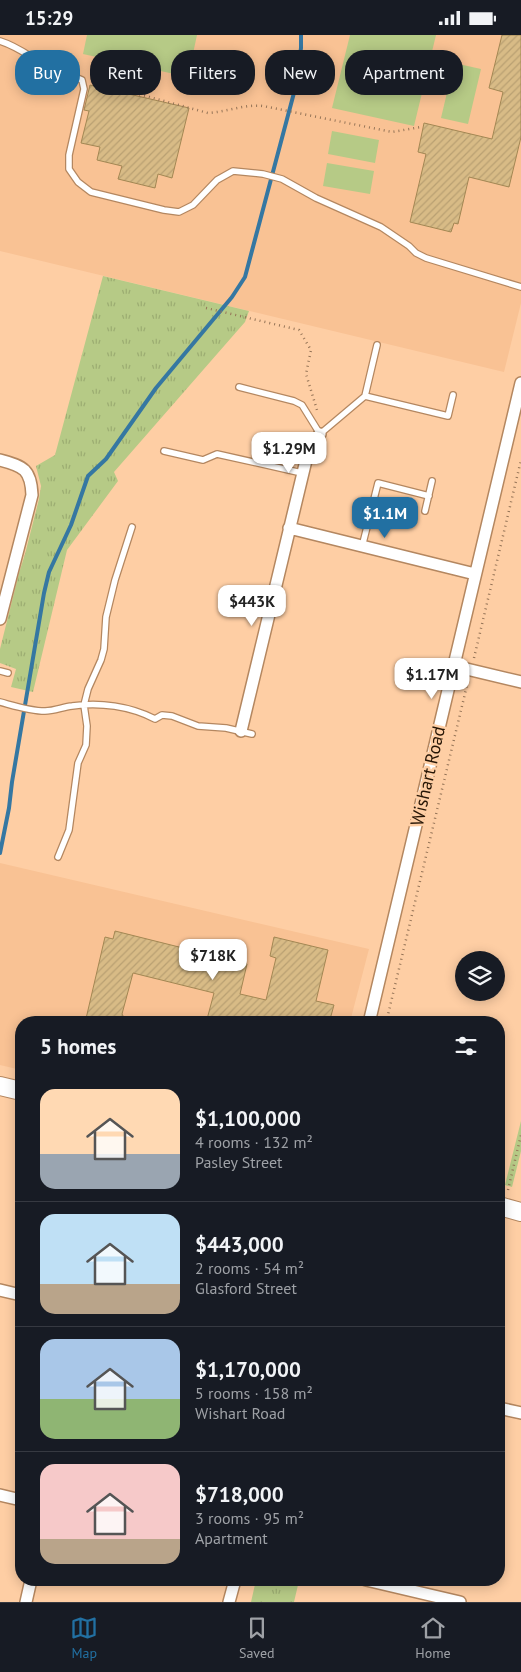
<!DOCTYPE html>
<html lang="en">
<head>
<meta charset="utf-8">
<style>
	:root { --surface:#171b24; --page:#242831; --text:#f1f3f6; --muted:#9ea1a6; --line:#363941; --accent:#2270a2 }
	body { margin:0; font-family:"PT Sans",sans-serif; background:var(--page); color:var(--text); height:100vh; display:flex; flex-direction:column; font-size:19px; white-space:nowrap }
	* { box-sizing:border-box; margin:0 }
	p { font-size:16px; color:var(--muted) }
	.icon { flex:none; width:28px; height:28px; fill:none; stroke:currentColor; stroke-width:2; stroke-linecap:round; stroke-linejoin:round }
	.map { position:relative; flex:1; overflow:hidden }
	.side { position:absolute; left:15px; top:981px; width:490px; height:570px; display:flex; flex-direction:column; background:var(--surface); border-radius:20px; box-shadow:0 2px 12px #0003 }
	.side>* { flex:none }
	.hud { position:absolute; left:15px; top:15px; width:491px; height:45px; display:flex; gap:10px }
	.controls { position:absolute; left:455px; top:916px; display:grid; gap:10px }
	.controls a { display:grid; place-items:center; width:50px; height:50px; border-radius:50%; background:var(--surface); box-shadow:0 2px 12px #0003; font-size:25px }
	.price { position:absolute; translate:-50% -42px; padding:0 11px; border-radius:10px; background:#fff; color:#222; font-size:16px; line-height:32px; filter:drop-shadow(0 1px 2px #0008) }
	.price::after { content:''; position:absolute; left:50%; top:30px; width:15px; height:11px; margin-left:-8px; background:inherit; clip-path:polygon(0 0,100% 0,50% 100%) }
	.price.selected { background:var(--accent); color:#fff }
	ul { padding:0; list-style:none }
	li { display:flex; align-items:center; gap:15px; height:125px; padding:0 25px }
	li+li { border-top:1px solid var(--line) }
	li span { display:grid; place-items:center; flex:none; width:140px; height:100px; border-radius:15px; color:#555 }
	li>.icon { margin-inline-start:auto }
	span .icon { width:60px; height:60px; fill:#fffc; stroke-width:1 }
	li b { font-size:21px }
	h2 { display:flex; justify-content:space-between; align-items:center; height:60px; padding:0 25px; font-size:21px }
	.tag { padding:0 18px; border-radius:20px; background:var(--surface); box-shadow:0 2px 12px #0003; font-size:18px; line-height:45px }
	.tag.selected { background:var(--accent); color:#fff }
	.status { display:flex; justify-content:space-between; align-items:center; height:35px; padding:0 25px; background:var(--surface); direction:ltr }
	.status svg { height:14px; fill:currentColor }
	.dock { display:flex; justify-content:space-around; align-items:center; height:70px; border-top:1px solid var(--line); background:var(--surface); font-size:14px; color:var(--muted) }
	.dock a { display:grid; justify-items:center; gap:2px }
	.dock .selected { color:var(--accent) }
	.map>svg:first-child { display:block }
	.built { fill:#f9c294 }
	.grass { fill:#b6ca86 }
	.park { fill:url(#park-tufts) }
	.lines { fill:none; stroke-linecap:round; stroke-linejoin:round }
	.stream { stroke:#3577a2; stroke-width:4 }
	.building { fill:url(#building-hatch); stroke:#a38753 }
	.service-casing { stroke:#b48760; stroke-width:8 }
	.minor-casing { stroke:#b48760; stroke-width:14 }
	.primary-casing { stroke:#b48760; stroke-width:20 }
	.path { stroke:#957457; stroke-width:2.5; stroke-dasharray:1 4; stroke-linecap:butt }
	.service { stroke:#fff; stroke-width:5.5 }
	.minor { stroke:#fff; stroke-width:11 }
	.primary { stroke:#fff; stroke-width:18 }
	.labels { text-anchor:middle; stroke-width:5; stroke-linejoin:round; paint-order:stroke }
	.street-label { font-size:18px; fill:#261505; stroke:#fecea4 }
</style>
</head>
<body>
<div class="status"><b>15:29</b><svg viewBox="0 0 49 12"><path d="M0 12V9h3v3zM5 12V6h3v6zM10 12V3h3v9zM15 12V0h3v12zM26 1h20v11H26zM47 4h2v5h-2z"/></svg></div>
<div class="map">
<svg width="521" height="1567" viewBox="0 0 521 1567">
	<defs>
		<pattern id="park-tufts" width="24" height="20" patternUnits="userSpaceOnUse" patternTransform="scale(1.25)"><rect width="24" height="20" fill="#b6ca86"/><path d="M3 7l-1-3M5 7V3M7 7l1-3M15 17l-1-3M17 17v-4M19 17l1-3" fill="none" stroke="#9cad72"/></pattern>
		<pattern id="building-hatch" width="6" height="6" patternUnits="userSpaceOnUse" patternTransform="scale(1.25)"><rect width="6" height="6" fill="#d8bb86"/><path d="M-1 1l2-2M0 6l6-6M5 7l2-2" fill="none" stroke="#b9a072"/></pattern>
	</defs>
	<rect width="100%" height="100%" fill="#fecea4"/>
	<path class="built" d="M0 0H521V268L504 337 0 216Z
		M0 828 369 914 350 987 21 988V1035L0 1030Z"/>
	<path class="grass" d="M87 0H197L188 42 83 19Z
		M350 0H436L414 91 332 73Z
		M454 28 481 34 468 89 441 83Z
		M332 96 379 105 375 128 328 119Z
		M327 128 374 136 370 159 323 151Z
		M521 1086V1116L512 1152 505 1150Z"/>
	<path class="park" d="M103 241 249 276 245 287 114 437 118 446 67 515 33 657 11 652 16 634 0 628V614L19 538 25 519 39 464 41 451 36 431 55 420Z
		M256 1545H278L298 1550 294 1567H251Z"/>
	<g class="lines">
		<path class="stream" d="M0 818 9 773 12 747 44 558 49 537 71 490 88 441 106 424 156 353 232 262 245 242 295 54 301 13V0"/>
	</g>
	<path class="building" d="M502 0H521V102L509 152 469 142 458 189 454 188 451 197 410 187 426 119 418 117 424 88 492 104 503 57 489 53Z
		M90 50 189 73 172 143 158 139 155 153 118 144 122 131 97 125 100 112 81 108 89 76 84 75Z
		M115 896 247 929 240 959 266 965 276 923 270 921 274 902 328 915 316 966 334 970 329 988H206L214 958 133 938 122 979 127 988H85L105 902 113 904Z"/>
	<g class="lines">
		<g class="service-casing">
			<path id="service" d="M0 6C20 12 34 25 52 34 62 39 73 41 82 45L84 54 69 120V134L78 147 91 157 164 175 179 177 193 170 217 145 233 136 263 139 282 144 316 163 381 192 409 211 416 218 426 223 521 252
				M239 352 294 366 302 370 320 399 365 361 448 381 453 360
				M365 361 377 310
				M164 416 203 425 217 419 302 438
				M425 476 432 446
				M362 512 378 448 429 461
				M0 636 8 638
				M0 667C15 671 30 676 45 676 54 676 63 672 72 671 100 667 130 671 155 684L162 680 172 681 198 691 226 693 252 699
				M58 822 69 795 78 728 86 710 87 691 84 670 88 654 101 625 104 614 106 582 115 545 132 492"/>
		</g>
		<g class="minor-casing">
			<path id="minor" d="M0 425C24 431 31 435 32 460L0 584
				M289 493 475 539
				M454 631 521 647
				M241 696 308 417 320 399
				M369 988 521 348
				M0 1255 21 1260
				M499 1373 521 1378
				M0 1460 21 1465
				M366 1545 460 1567
				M26 1567 31 1545
				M229 1567 235 1545"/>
		</g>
		<g class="primary-casing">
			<path id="primary" d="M0 1051 21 1056
				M499 1171 521 1177"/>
		</g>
		<path class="path" d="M91 46 208 78C227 77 244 69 263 71L392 97 421 92
			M206 273 299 295 311 315 306 339 317 375
			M474 623 521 425
			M386 988 468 646
			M508 1155 521 1100"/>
		<use href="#service" class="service"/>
		<use href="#minor" class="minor"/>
		<use href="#primary" class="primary"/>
	</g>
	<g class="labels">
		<g class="street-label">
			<text transform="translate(428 741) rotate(-77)" y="6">Wishart Road</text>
		</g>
	</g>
</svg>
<div class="controls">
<a><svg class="icon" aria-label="layers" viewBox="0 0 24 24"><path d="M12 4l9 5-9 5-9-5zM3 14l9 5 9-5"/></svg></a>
</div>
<b class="price" style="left:289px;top:439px">$1.29M</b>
<b class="price selected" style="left:385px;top:504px">$1.1M</b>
<b class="price" style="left:252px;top:592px">$443K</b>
<b class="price" style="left:432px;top:665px">$1.17M</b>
<b class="price" style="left:213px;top:946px">$718K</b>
<div class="hud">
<a class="tag selected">Buy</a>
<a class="tag">Rent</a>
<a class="tag">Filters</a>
<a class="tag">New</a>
<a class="tag">Apartment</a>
</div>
<section class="side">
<h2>5 homes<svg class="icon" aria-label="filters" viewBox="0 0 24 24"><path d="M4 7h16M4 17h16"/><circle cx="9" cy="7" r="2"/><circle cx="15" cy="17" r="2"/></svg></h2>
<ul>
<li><span style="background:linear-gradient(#ffd9b3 65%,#9aa5b1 0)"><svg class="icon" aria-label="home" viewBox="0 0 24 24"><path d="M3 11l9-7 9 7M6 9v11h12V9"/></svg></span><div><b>$1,100,000</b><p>4 rooms · 132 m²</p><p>Pasley Street</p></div></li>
<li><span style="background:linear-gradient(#bfe0f5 70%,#b9a48a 0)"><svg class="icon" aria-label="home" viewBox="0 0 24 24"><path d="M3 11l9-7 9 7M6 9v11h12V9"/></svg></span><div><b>$443,000</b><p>2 rooms · 54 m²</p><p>Glasford Street</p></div></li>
<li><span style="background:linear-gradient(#a9c7e8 60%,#8fb573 0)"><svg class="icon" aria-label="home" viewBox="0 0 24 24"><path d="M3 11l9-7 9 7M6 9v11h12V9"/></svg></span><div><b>$1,170,000</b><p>5 rooms · 158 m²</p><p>Wishart Road</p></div></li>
<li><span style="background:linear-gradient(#f6c9c9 75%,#b9a48a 0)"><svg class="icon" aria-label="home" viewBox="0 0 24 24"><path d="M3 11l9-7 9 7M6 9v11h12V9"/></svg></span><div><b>$718,000</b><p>3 rooms · 95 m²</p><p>Apartment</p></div></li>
</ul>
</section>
</div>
<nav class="dock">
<a class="selected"><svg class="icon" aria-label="map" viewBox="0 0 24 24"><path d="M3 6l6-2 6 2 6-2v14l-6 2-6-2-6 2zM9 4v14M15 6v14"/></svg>Map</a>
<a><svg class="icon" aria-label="saved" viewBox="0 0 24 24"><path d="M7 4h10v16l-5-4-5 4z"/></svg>Saved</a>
<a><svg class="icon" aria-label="home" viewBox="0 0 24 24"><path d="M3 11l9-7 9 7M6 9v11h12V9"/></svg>Home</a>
</nav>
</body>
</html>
